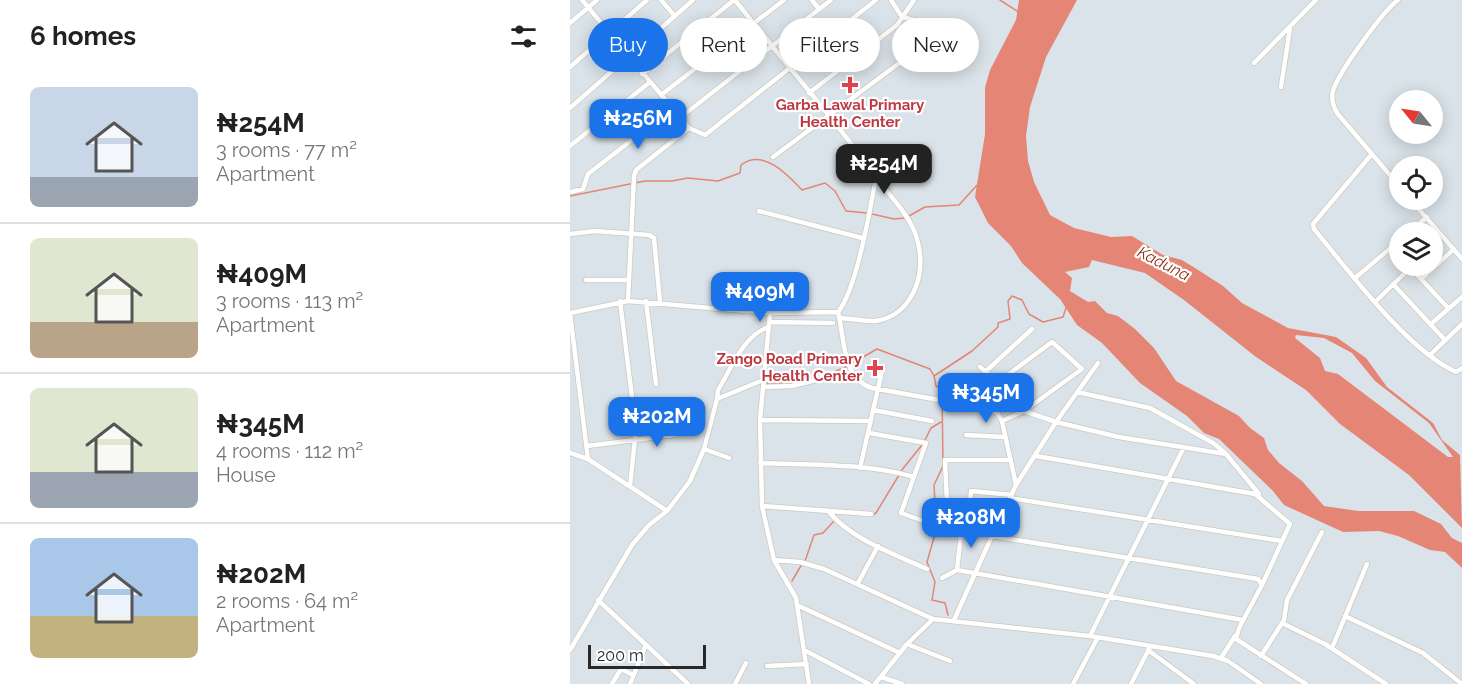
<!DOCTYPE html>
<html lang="en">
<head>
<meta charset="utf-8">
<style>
	:root { --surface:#fff; --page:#f2f2f2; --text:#222; --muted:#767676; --line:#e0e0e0; --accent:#1a73e8 }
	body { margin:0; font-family:Raleway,sans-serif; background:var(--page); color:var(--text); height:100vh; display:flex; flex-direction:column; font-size:22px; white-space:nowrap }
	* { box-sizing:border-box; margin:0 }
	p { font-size:20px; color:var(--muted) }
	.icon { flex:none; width:33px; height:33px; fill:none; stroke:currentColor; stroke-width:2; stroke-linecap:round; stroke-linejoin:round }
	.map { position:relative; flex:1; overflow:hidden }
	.details { display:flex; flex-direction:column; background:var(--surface); width:570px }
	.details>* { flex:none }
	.top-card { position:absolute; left:18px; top:18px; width:570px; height:54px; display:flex; gap:12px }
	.needle { width:39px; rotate:300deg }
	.controls { position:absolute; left:819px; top:90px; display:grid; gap:12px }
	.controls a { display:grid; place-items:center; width:54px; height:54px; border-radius:50%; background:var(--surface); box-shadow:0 3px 15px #0003; font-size:30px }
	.scale { position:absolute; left:18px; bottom:15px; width:118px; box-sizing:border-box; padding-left:6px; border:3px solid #282828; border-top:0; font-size:16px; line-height:21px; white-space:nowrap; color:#282828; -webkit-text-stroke:4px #fff; paint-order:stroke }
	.price { position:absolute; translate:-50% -51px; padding:0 14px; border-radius:12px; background:var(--accent); color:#fff; font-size:20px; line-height:39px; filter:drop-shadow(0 2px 3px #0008) }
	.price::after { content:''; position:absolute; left:50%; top:36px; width:18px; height:14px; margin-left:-9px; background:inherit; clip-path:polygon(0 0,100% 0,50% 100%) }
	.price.selected { background:#222; color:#fff }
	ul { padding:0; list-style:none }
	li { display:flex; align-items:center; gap:18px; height:150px; padding:0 30px }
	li+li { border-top:2px solid var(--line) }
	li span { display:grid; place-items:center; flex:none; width:168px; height:120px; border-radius:9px; color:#555 }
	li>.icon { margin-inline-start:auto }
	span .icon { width:72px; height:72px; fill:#fffc; stroke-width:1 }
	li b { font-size:26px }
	h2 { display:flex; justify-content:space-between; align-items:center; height:72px; padding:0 30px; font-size:26px }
	.pill { padding:0 21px; border-radius:27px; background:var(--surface); box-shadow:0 3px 15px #0003; font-size:21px; line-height:54px }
	.pill.selected { background:var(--accent); color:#fff }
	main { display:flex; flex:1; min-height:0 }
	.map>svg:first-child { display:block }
	.water { fill:#e48575; fill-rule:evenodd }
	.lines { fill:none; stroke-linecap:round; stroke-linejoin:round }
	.stream { stroke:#e48575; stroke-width:1.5 }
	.minor-casing { stroke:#cec9bf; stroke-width:6 }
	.minor { stroke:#fff; stroke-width:4.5 }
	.health-dot { fill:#e0444e; stroke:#fff; stroke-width:2 }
	.labels { text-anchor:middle; stroke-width:4.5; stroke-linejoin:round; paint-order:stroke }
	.health-label { font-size:15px; font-weight:bold; fill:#be3a42; stroke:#fff }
	.water-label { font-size:16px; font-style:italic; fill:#8c3218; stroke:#fff }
</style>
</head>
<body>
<main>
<section class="details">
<h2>6 homes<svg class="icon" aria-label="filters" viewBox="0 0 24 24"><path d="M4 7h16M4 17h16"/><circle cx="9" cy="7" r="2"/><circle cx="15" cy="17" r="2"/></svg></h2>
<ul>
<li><span style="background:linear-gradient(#c9d6e8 75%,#9aa5b1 0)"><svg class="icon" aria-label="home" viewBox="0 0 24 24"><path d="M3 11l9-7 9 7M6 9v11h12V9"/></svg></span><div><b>₦254M</b><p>3 rooms · 77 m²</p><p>Apartment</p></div></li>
<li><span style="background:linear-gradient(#dfe7d0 70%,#b9a48a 0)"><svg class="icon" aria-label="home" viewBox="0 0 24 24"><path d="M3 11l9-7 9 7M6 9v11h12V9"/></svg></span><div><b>₦409M</b><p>3 rooms · 113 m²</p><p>Apartment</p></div></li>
<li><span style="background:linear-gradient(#dfe7d0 70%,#9aa5b1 0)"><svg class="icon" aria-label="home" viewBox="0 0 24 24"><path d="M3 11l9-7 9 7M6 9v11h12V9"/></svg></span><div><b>₦345M</b><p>4 rooms · 112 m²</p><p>House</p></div></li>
<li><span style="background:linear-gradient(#a9c7e8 65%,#c2b280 0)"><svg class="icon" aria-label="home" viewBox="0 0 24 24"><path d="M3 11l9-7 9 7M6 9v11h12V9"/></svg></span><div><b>₦202M</b><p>2 rooms · 64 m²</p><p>Apartment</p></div></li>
</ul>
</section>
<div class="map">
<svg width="892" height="684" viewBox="0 0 892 684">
	<rect width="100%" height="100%" fill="#dae3e9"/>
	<path class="water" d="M449 0H507L476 57 460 107 456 136 458 161 464 182 480 215 504 228 541 237 562 236 593 255 612 260 625 268 653 286 672 303 718 328 766 337 796 358 817 387 863 423 872 440 890 455 892 528 839 475 770 424 736 390 686 357 614 300 575 273 522 260 519 267 495 272 502 278 500 291 518 302 525 301 537 313 548 316 565 329 584 348 606 381 669 416 680 428 694 438 698 450 709 463 732 481 754 506 788 511H844L871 524 882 538 892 543V568L875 552 860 550 828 536 809 531 773 532 714 505 703 491 649 439 634 433 617 416 570 383 532 343 507 325 490 299 452 263 441 246 418 223 405 197 415 134V88L420 70 446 20ZM726 335 754 338 782 353 805 381 859 423 883 457H878L768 374 755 371 750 358 725 338Z"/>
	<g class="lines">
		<path class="stream" d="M430 0 450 13
			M0 196 75 181H102L118 178 148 181 170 173 171 165C193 148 218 175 232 190L255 183 265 191 276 211 297 213
			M302 214 324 219 335 218
			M339 216 355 207 389 205 409 183
			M250 377 274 368 307 349 360 369 364 376
			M196 383H225
			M355 440 361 428 371 422
			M331 471 352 445
			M300 516 306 513 329 475
			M366 522 364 485 373 466 372 390 366 386 364 376 402 351 428 327V323L440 319 438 301 442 296 452 300 459 314 473 322 493 317 497 305
			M367 527 357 562 365 582 362 600 375 603 378 615
			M235 561 244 535 253 533 264 521
			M222 581 232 564"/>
		<g class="minor-casing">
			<path id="minor" d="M12 0 119 128 135 135 306 0
				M91 0 104 15
				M165 0C212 60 263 117 307 178 321 198 343 218 348 243 356 276 342 315 306 321 295 322 281 318 269 318
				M242 0 249 9
				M321 0 332 17 364 25
				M828 0C813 11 768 73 763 91 761 99 763 106 767 113L830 187
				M0 23 27 0
				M684 63 746 0
				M0 67 77 0
				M72 74 164 0
				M711 87 720 28
				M239 93 327 25 344 0
				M91 95 214 0
				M0 108 123 0
				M111 117 261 0
				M0 146 80 82
				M801 155 743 224 744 229C780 272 836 349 886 372L892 368
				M203 157 328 64 335 62 364 67
				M0 192 13 189 18 174 103 108
				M841 200 892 259
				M189 211 292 238
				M839 232 857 217
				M0 234 25 231 79 235 84 238 90 302
				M823 246 830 254
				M839 266 878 308
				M785 278 830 240
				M851 279 884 249
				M16 280H58
				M823 284 875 340
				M50 301 66 429 60 486
				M58 301 64 176 66 170 119 128
				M76 301 86 384
				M805 302 840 268
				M268 312C275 338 271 378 302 388L420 409 427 413 432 421 446 485 422 536 688 579 692 585 669 628 666 639 736 684
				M0 313 58 301 200 313 268 312C287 289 300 209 306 178
				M0 313 18 459
				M200 313 190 420 192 506 204 560 226 598 239 684
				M199 322 263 323
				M861 324 892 297
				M860 355 892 324
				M410 367 428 382
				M415 372 462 329
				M193 387 222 386 250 379
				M507 392 580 408 643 443 654 452
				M147 399 148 390C161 369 174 334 199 327
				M420 409 428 382 482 342 512 369 454 411 432 421
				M303 410 362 421
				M454 411 486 422 549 437 656 454 689 494
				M190 420 301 421
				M299 433 356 443 331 513 362 524 427 526
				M396 435 434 437
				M17 446 104 435
				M134 449 159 458
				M0 453 18 459 97 511
				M466 456 685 494 720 524 692 585
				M190 463C241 465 295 463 344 477
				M290 468 312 371
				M446 485 486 422 528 363
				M440 498 712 541
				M192 506 301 514
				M258 511C282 540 324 554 357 569
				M378 525 375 460H441
				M398 525 401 491 442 495
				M204 560 230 562 254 569 363 619 520 636 643 656 658 661 691 684
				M387 570 392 525
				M372 578 387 570 673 620
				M288 583 308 546
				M28 600 118 684
				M229 606 330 653
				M775 616 853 653 892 684
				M384 620 422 536
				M712 623 755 644 816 684
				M520 636 614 447
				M337 644 380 661
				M762 648 797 564
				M0 650 62 545 79 525 97 511 120 481 134 449 147 399 193 380
				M578 650 624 684
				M236 651 299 684
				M691 656 714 620 717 600 752 532
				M651 658 665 636
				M197 666 237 664
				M311 677 332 684
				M42 684 51 669 63 675
				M60 684 75 647
				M165 684 176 663
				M305 684 337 644 363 619
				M503 684 527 639
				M561 684 579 649"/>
		</g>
		<use href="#minor" class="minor"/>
	</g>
	<g class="health-dot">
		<path d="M277 76h6v6h6v6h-6v6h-6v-6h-6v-6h6z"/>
		<path d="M302 359h6v6h6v6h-6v6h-6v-6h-6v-6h6z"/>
	</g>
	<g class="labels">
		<g class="health-label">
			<text x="280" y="110">Garba Lawal Primary<tspan x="280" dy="17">Health Center</tspan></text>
			<text x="292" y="364" text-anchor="end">Zango Road Primary<tspan x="292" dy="17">Health Center</tspan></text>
		</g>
		<g class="water-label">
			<text transform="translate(594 263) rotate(27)" y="6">Kaduna</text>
		</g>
	</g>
</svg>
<div class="controls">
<a><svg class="needle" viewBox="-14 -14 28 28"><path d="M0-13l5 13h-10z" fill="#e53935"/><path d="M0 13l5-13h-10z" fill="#767676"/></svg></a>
<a><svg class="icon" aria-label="locate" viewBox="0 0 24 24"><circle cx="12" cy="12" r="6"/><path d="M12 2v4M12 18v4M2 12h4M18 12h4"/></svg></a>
<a><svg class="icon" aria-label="layers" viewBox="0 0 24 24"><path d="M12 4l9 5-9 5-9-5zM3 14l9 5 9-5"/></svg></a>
</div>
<div class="scale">200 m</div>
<b class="price" style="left:68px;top:150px">₦256M</b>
<b class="price selected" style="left:314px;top:195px">₦254M</b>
<b class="price" style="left:190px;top:323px">₦409M</b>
<b class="price" style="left:416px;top:424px">₦345M</b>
<b class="price" style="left:87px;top:448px">₦202M</b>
<b class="price" style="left:401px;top:549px">₦208M</b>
<div class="top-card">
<a class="pill selected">Buy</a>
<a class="pill">Rent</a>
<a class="pill">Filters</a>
<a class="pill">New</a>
</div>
</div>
</main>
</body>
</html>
